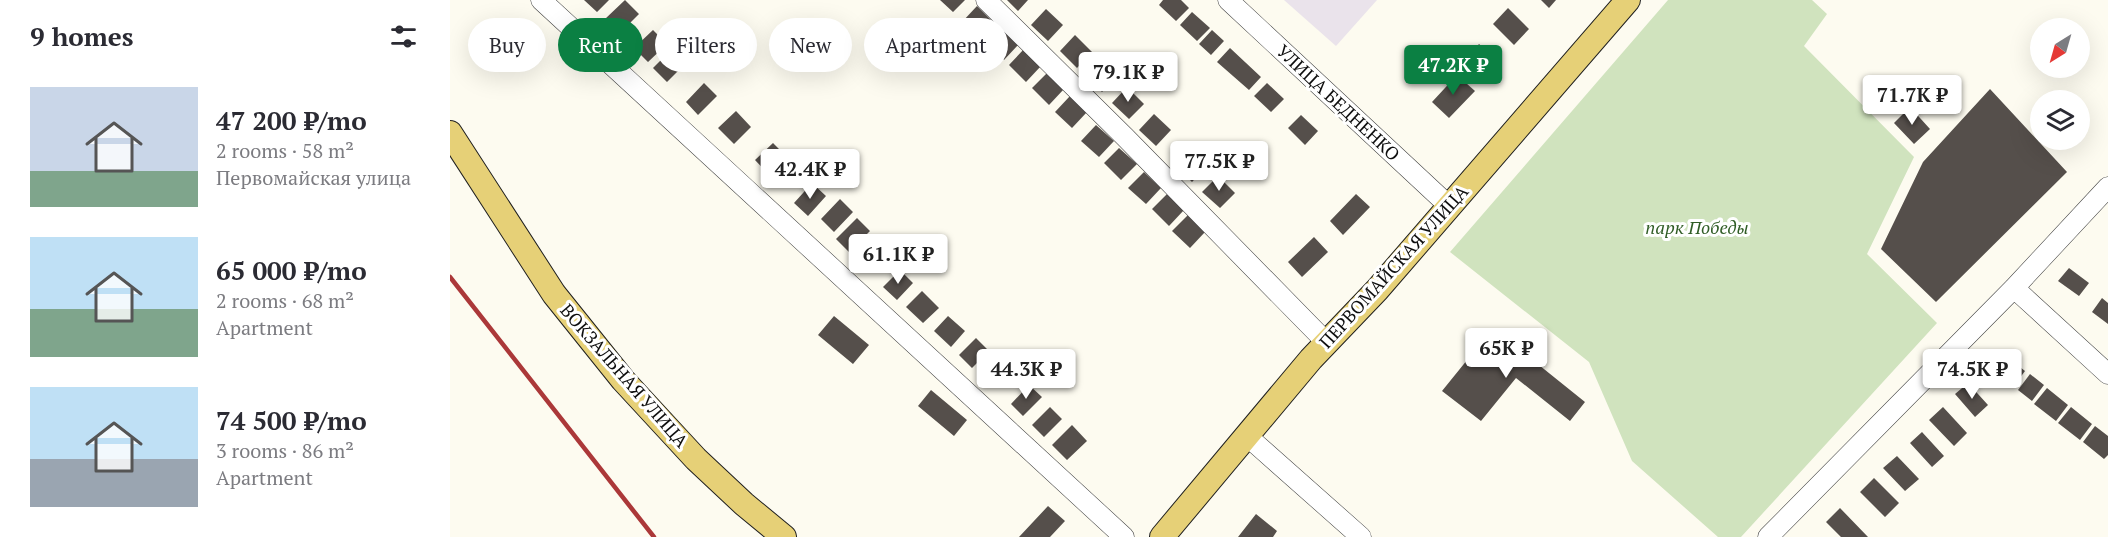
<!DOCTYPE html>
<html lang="en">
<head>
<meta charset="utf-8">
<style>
	:root { --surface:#fff; --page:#f2f2f3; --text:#2b2b33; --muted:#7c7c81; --accent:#0b8043 }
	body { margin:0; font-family:"PT Serif",serif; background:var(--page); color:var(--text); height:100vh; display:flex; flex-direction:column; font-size:22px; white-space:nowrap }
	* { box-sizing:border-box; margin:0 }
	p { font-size:20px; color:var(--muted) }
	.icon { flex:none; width:33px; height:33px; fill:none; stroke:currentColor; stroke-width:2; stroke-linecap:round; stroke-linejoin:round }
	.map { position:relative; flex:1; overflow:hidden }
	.drawer { display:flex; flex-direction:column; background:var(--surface); width:450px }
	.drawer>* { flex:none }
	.top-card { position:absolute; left:18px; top:18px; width:570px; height:54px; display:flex; gap:12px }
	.needle { width:39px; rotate:217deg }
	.controls { position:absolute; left:1580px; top:18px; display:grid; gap:12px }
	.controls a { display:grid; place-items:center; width:60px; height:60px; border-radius:50%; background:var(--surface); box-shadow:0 6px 24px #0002; font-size:30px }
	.price { position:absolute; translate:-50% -51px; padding:0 14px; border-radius:6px; background:#fff; color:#222; font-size:20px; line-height:39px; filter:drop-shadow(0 2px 3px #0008) }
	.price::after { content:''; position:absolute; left:50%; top:36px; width:18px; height:14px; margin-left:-9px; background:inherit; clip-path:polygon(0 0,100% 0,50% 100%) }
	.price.on { background:var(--accent); color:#fff }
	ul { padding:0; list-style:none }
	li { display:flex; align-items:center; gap:18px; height:150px; padding:0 30px }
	li span { display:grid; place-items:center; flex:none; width:168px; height:120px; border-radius:0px; color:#555 }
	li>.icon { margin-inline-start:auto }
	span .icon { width:72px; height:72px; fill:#fffc; stroke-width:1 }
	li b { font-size:26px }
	h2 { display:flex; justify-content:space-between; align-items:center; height:72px; padding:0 30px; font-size:26px }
	.tag { padding:0 21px; border-radius:27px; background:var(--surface); box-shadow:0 6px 24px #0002; font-size:21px; line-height:54px }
	.tag.on { background:var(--accent); color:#fff }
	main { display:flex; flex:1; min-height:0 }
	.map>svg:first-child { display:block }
	.industrial { fill:#eae3eb }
	.green { fill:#d0e3be }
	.building { fill:#554f4b }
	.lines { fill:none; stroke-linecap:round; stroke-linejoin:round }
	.minor-casing { stroke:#414141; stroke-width:21 }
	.major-casing { stroke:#1f1f1f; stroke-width:26 }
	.minor { stroke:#fff; stroke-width:20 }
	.major { stroke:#e6d077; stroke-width:24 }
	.rail { stroke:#ab3839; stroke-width:4.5 }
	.labels { text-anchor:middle; stroke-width:6; stroke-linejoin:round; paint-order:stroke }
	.street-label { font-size:18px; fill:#0e0e0e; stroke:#fff }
	.park-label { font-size:18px; font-style:italic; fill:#305d26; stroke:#fff }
</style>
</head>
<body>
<main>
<section class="drawer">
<h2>9 homes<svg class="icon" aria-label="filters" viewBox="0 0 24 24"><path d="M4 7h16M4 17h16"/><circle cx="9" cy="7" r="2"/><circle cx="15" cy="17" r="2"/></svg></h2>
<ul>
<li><span style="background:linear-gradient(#c9d6e8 70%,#7fa58c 0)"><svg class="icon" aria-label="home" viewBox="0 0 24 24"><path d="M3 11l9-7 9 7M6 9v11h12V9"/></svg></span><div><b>47 200 ₽/mo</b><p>2 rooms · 58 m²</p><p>Первомайская улица</p></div></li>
<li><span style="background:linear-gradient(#bfe0f5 60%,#7fa58c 0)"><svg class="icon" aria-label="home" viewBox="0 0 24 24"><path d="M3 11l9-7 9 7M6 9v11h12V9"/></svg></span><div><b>65 000 ₽/mo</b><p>2 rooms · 68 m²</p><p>Apartment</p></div></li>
<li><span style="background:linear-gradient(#bfe0f5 60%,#9aa5b1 0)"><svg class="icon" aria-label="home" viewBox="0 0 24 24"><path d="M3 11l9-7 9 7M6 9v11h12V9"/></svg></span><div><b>74 500 ₽/mo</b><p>3 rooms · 86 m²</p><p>Apartment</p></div></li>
</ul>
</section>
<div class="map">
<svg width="1658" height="537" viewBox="0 0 1658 537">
	<rect width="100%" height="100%" fill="#fdfbf0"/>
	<path class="industrial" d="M834 0H927L886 46Z"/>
	<path class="green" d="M1218 0H1362L1377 14 1354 46 1464 157 1417 254 1487 323 1291 537H1268L1182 461 1139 362 1000 252Z"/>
	<path class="building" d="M134 0H159L147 12Z
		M175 0 189 14 169 34 155 19Z
		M490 0H515L503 12Z
		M557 0H578L568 11Z
		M713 0H731L739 8 726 21 709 5Z
		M1091 0H1106L1099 8Z
		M527 6 544 23 529 39 512 22Z
		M1058 8 1079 29 1064 45 1043 24Z
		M596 9 613 25 598 41 581 25Z
		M742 12 760 28 747 41 730 25Z
		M551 28 569 44 554 60 536 44Z
		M203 30 217 44 198 62 184 48Z
		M762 30 774 41 761 55 749 44Z
		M625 35 642 52 627 68 610 51Z
		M1029 44 1051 63 1037 79 1015 60Z
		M780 48 811 77 799 90 767 62Z
		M222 49 236 63 217 82 203 68Z
		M574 49 591 66 576 82 559 65Z
		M650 59 668 76 652 92 635 75Z
		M597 73 614 89 599 105 582 88Z
		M1007 75 1025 91 999 118 982 102Z
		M254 83 267 96 248 115 236 102Z
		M817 83 834 99 821 112 804 96Z
		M677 87 694 104 679 119 662 103Z
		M1540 89 1617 172 1486 302 1431 249 1473 162Z
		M620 96 637 112 622 128 605 112Z
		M1460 107 1480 129 1464 144 1444 123Z
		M286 111 301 127 284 144 268 128Z
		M704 114 721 130 706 146 689 130Z
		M851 115 868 131 855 145 838 128Z
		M646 125 664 141 649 157 631 141Z
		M323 143 338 158 320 176 305 160Z
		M669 148 687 164 671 180 654 163Z
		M740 149 757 166 742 182 725 165Z
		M694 172 711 188 696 204 678 188Z
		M768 176 785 193 770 208 752 192Z
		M362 183 376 196 358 216 344 203Z
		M717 194 734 210 719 226 702 209Z
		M906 194 920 207 893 235 880 221Z
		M390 199 403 212 384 232 371 219Z
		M738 215 755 232 740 248 722 231Z
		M407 218 420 231 399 252 386 239Z
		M864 237 878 252 852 277 838 262Z
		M417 241 432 255 415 273 400 259Z
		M1619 268 1639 283 1629 296 1608 281Z
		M450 270 463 283 447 300 433 287Z
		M472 291 489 308 473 323 456 307Z
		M1652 298 1658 303V324L1642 312Z
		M384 316 419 345 403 364 368 335Z
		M498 316 515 331 501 347 484 331Z
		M1043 328 1135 402 1120 421 1066 378 1031 421 992 391Z
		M526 338 539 351 522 368 509 355Z
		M547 357 561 371 545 388 531 374Z
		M1561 360 1575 371 1563 387 1549 376Z
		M1580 374 1594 385 1582 401 1568 390Z
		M1518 383 1538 405 1525 417 1505 394Z
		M579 385 592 397 573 416 561 404Z
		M1597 388 1618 405 1606 421 1584 404Z
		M481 390 517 420 504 436 468 406Z
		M600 407 612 419 594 437 582 425Z
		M1493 407 1517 433 1504 446 1479 420Z
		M1621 407 1642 424 1630 440 1608 423Z
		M622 425 637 441 617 460 602 445Z
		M1645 426 1658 436V455L1654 459 1633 442Z
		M1472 432 1494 456 1482 467 1460 443Z
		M1447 456 1469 479 1455 491 1433 468Z
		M1424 478 1449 503 1435 517 1410 492Z
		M598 506 615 521 600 537H569Z
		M1390 508 1418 537H1391L1376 522Z
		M806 514 827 531 823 537H788Z"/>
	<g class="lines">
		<g class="minor-casing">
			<path id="minor" d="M91 0 674 537
				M536 0 675 137 877 343
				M778 0 999 206
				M1564 288 1658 374
				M797 436 911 537
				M1318 537 1564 288 1658 187"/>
		</g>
		<g class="major-casing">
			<path id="major" d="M0 133 104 294 173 380 246 459 294 504 334 537
				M712 537 861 359 927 290 1178 0"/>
		</g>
		<use href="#minor" class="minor"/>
		<use href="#major" class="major"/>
		<path class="rail" d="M0 277 204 537"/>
	</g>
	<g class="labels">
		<g class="street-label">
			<text transform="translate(888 103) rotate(43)" y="6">УЛИЦА БЕДНЕНКО</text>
			<text transform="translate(944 267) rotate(-48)" y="6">ПЕРВОМАЙСКАЯ УЛИЦА</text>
			<text transform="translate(174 376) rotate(49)" y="6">ВОКЗАЛЬНАЯ УЛИЦА</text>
		</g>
		<g class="park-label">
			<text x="1247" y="234">парк Победы</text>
		</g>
	</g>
</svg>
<div class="controls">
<a><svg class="needle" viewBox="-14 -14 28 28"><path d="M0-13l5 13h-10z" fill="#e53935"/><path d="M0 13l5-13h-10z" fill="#7c7c81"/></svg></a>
<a><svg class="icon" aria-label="layers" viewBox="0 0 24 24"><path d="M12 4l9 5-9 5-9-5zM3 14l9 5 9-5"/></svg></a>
</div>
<b class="price on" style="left:1003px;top:96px">47.2K ₽</b>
<b class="price" style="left:678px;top:103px">79.1K ₽</b>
<b class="price" style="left:1462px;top:126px">71.7K ₽</b>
<b class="price" style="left:769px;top:192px">77.5K ₽</b>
<b class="price" style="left:360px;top:200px">42.4K ₽</b>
<b class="price" style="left:448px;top:285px">61.1K ₽</b>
<b class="price" style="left:1056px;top:379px">65K ₽</b>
<b class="price" style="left:576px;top:400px">44.3K ₽</b>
<b class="price" style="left:1522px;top:400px">74.5K ₽</b>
<div class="top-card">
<a class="tag">Buy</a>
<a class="tag on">Rent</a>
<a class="tag">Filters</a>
<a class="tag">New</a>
<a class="tag">Apartment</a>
</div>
</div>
</main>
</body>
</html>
